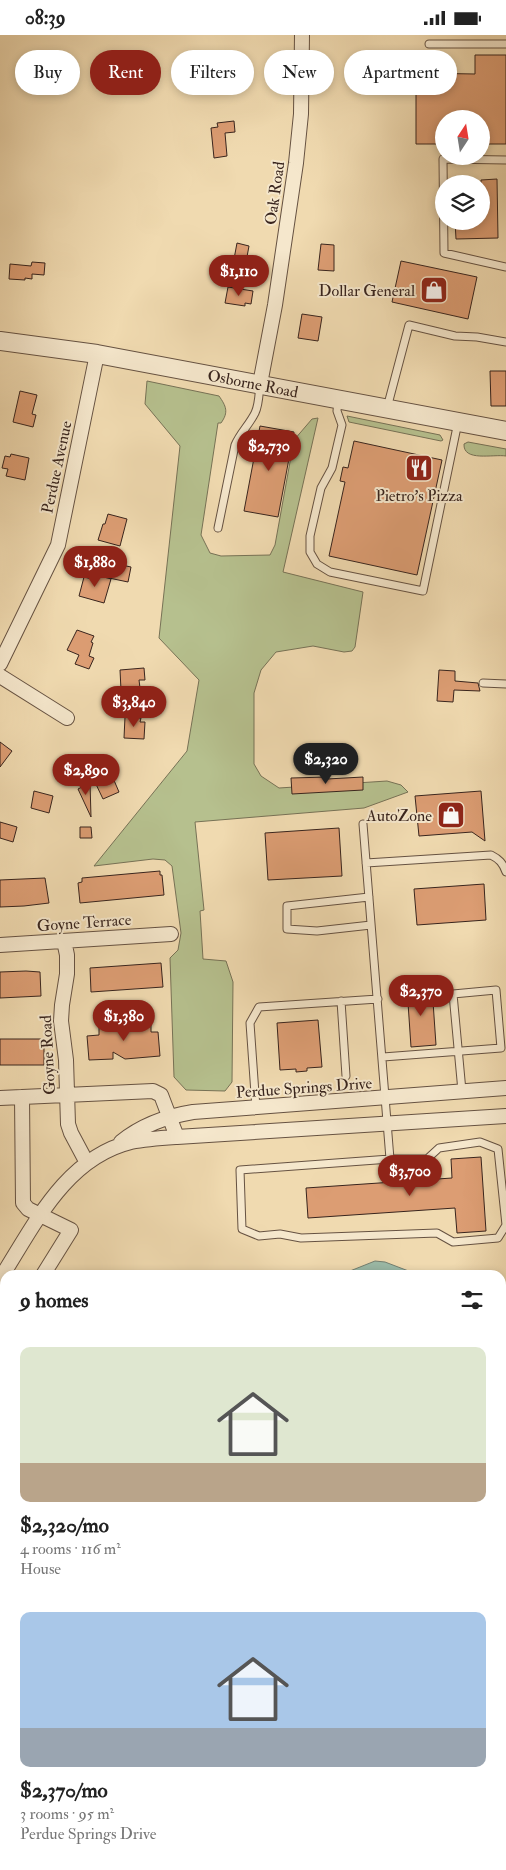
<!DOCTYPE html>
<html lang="en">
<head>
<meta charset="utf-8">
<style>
	:root { --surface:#fff; --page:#f6f6f6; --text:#222; --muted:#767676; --accent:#8f2418 }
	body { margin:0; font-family:"IM FELL Double Pica",serif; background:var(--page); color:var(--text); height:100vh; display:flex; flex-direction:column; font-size:19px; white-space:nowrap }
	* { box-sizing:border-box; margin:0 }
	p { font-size:16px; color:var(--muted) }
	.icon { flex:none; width:28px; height:28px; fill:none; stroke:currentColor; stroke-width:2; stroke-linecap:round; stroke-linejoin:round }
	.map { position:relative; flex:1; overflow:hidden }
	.panel { position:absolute; left:0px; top:1235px; width:506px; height:600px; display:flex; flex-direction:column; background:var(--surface); border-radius:15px 15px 0 0; box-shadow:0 2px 8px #0003 }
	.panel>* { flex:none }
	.banner { position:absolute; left:15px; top:15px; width:476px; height:45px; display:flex; gap:10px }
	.needle { width:32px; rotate:12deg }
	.controls { position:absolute; left:435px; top:75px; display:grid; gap:10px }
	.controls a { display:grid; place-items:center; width:55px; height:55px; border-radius:50%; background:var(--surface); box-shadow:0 2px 8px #0003; font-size:25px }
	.price { position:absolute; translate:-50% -42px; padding:0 11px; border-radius:18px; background:var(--accent); color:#fff; font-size:16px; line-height:32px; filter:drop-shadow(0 1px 2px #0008) }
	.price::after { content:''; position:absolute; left:50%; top:30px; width:15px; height:11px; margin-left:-8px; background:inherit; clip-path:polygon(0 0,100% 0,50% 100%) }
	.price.selected { background:#222; color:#fff }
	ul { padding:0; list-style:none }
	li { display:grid; align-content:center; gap:10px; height:265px; padding:0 20px }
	li span { display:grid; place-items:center; height:155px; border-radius:10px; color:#555 }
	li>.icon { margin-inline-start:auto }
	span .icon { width:90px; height:90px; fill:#fffc; stroke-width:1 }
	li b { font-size:21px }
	h2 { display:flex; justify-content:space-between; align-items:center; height:60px; padding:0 20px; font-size:21px }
	.pill { padding:0 18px; border-radius:22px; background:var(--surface); box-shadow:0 2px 8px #0003; font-size:18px; line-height:45px }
	.pill.selected { background:var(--accent); color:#fff }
	.status { display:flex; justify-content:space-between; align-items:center; height:35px; padding:0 25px; background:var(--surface); direction:ltr }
	.status svg { height:14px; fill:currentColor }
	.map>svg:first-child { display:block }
	.green { fill:#b6c08e; stroke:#777256 }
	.water { fill:#9bbba9; stroke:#737f71 }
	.building { fill:#dc9d73; stroke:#38241d }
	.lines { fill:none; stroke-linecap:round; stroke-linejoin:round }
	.service-casing { stroke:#665242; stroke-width:9 }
	.minor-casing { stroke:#665242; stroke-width:16 }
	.tertiary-casing { stroke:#665242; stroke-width:20 }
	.service { stroke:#f5e7cc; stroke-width:7 }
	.minor { stroke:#f5e7cc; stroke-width:14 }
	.tertiary { stroke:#f5e7cc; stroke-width:18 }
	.labels { text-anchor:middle; stroke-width:4; stroke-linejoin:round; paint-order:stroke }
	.street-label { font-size:16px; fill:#38241d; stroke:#f5e7cc }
	.poi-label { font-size:16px; fill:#38241d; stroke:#f5e7cc; text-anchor:end }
</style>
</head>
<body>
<div class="status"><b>08:39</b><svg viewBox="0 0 49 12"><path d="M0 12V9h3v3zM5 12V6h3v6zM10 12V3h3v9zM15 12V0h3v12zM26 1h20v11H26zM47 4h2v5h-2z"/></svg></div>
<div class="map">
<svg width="506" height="1835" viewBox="0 0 506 1835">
	<rect width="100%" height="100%" fill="#f0dab0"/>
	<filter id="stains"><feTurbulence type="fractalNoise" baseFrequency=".004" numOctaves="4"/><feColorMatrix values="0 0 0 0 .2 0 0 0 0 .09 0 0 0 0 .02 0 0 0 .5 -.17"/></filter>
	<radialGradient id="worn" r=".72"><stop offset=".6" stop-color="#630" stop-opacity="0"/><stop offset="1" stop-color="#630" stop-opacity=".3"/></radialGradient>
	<path class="green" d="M147 346 219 361C226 371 229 377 221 388H218L201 500 210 518 221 521 270 520 275 510 294 405 312 384 318 383 283 537 363 557 355 612 352 616 344 617 313 611 276 617 261 635 254 658V729L261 741 279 753 387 746 401 750 408 757 364 773 195 787 204 875 200 876 203 924 226 926 233 947 232 1047 225 1056 186 1055 174 1042 170 923 178 915 181 898 172 831 165 825 153 824 94 831 187 716 199 645 159 603 180 411 145 369Z
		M347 381 440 400 443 405 441 406 349 387Z
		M468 407 506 414V421C493 419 463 427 464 409Z
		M5 1426V1519L0 1522V1434Z"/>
	<path class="water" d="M375 1226 385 1227 419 1240H340Z"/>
	<path class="building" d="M475 20H506V109H481V84H444V109H416V38L475 39Z
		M234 86 235 97 225 98 227 121 214 123 211 93 218 92 217 88Z
		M497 144 498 203 456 204 455 186H481V145Z
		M237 208 249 211 246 227 234 224Z
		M321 209 334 210V236L318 235Z
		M401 226 477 242 468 284 392 267Z
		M32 227 45 228 44 240 32 239V244L25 243V245L9 244 10 229 31 231Z
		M228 252 253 256 251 269 245 268V271L225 268Z
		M302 279 322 282 318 306 298 303Z
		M490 336H506V371H491Z
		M20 356 37 360 32 379 36 380 33 392 13 387Z
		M260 391 294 397 278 482 244 476Z
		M354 406 442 425 417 540 329 521 345 447 340 446 343 432 348 433Z
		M11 419 29 423 25 445 6 441 8 434 2 433 5 421 10 422Z
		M108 479 127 484 120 511 98 505 103 489H105Z
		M112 528 131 532 128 547 109 543Z
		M93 539 111 544 104 568 79 561 84 542 92 544Z
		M77 595 94 601 91 607 93 608 89 621 94 623 89 634 75 629 79 620 67 615Z
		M144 633 145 645H139L140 653 121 655 120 635Z
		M439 635 455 636V646L478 648 480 656 454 655 453 667 437 666Z
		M125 682 141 683 140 687H145L144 704 124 703Z
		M0 707 12 716 0 732Z
		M110 736 119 757 103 764 93 743Z
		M327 742V744L363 742V755L292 759 291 743Z
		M90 748 91 782 78 754Z
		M34 756 53 761 49 778 31 773Z
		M481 756 485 806 472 797 419 801 415 761Z
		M0 787 17 792 13 807 0 803Z
		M80 792H91L92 803H80Z
		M339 793 342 841 268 845 265 798Z
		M160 836V840H162L164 860 80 868 78 848 82 847V843Z
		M45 843 49 868 24 871 0 872V845Z
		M484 849 486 885 417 890 414 854Z
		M161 928 163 952 91 957 90 933Z
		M26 936 40 937 41 961 0 963V937Z
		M432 952 436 1010 411 1012 407 953Z
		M318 985 322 1032 307 1033V1036L296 1037V1034L280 1035 277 988Z
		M151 986V997H158L160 1021 125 1024 113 1017V1024L89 1025 87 1001 99 1000V990Z
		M0 1004H42V1009H44V1030H0Z
		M481 1122 486 1196 457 1198 455 1173 308 1183 306 1153 452 1143 451 1124Z"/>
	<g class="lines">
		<g class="service-casing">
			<path id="service" d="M429 9H506
				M506 125 443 124 444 218 506 232
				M338 365 337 376 342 390 332 433 321 453 310 501V517L317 529 330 537 423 556 458 387
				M387 373 409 290 455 301 477 302 506 307
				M218 493 235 410C240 398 249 390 255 378 259 370 259 359 260 349
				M483 648 506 649
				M363 789 390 1124 240 1135 242 1194 259 1201 280 1199 301 1203 437 1198 453 1207 498 1203 506 1190 498 1114 480 1107 439 1113 427 1124H390
				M366 828 491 820C499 824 503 828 506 837
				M369 862 287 871V894L317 896 371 890
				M341 966 346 1041
				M383 1022 501 1013 496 955 453 959 462 1056
				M256 1073 250 988 259 972 378 964
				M501 1543 506 1542
				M501 1619 506 1623
				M501 1724 506 1722
				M330 1835 356 1832
				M495 1835 506 1834"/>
		</g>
		<g class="minor-casing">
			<path id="minor" d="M260 349 275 270 296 128 301 79 302 0
				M0 629 58 510 97 319
				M0 641 67 683
				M64 906 67 920V939L62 970 61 986 66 1025 68 1089 71 1098 87 1128
				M0 910 171 899
				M0 1063 22 1062
				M121 1107C142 1090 168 1081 193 1077L506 1053
				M43 1240 71 1195 28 1174 23 1168 22 1062 153 1056 161 1060 177 1102
				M0 1244C34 1191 65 1123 131 1107 146 1104 162 1103 177 1102L506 1081
				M0 1306 5 1298"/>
		</g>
		<g class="tertiary-casing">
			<path id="tertiary" d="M0 306 97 319 506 396"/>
		</g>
		<use href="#service" class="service"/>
		<use href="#minor" class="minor"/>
		<use href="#tertiary" class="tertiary"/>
	</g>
	<defs>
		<g id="shop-square" transform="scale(1.4375)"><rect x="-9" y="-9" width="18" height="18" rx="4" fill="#8f2418" stroke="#f5e7cc"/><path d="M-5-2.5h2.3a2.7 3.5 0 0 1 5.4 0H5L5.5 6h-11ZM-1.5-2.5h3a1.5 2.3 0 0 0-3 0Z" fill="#fff"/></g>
		<g id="restaurant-square" transform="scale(1.4375)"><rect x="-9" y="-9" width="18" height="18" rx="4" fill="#8f2418" stroke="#f5e7cc"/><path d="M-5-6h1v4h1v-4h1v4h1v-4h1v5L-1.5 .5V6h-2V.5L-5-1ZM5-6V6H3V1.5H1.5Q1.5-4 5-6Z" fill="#fff"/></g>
	</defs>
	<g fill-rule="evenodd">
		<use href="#shop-square" x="434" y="255"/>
		<use href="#restaurant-square" x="419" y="433"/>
		<use href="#shop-square" x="451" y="780"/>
	</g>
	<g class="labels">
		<g class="street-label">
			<text transform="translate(274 158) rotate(-82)" y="6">Oak Road</text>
			<text transform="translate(253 348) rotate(11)" y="6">Osborne Road</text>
			<text transform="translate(56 432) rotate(-78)" y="6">Perdue Avenue</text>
			<text transform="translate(84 887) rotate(-4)" y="6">Goyne Terrace</text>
			<text transform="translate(47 1020) rotate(-93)" y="6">Goyne Road</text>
			<text transform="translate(304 1052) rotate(-4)" y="6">Perdue Springs Drive</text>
		</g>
		<g class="poi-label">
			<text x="415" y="261">Dollar General</text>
			<text x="419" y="466" text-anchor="middle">Pietro's Pizza</text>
			<text x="432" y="786">AutoZone</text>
		</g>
	</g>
	<rect width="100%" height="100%" filter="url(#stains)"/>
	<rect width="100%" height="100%" fill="url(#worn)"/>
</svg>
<div class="controls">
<a><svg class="needle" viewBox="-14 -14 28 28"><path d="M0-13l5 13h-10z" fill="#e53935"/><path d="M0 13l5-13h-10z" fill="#767676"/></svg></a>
<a><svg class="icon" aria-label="layers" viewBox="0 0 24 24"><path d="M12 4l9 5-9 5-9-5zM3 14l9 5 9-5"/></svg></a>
</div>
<b class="price" style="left:239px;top:262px">$1,110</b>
<b class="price" style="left:269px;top:437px">$2,730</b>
<b class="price" style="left:95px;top:553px">$1,880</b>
<b class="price" style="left:134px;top:693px">$3,840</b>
<b class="price selected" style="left:326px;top:750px">$2,320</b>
<b class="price" style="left:86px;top:761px">$2,890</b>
<b class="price" style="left:421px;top:982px">$2,370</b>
<b class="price" style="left:124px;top:1007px">$1,380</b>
<b class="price" style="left:410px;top:1162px">$3,700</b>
<div class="banner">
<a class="pill">Buy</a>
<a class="pill selected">Rent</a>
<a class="pill">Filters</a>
<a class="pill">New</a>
<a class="pill">Apartment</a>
</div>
<section class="panel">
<h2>9 homes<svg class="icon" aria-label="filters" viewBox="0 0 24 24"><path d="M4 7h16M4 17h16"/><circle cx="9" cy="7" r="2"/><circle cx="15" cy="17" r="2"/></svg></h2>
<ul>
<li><span style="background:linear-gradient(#dfe7d0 75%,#b9a48a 0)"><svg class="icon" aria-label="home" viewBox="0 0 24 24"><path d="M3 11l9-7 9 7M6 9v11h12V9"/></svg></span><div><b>$2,320/mo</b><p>4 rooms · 116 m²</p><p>House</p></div></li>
<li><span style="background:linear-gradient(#a9c7e8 75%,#9aa5b1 0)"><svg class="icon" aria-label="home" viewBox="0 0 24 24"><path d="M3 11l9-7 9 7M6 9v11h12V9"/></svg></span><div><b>$2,370/mo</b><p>3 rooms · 95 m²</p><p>Perdue Springs Drive</p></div></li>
</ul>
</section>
</div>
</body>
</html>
